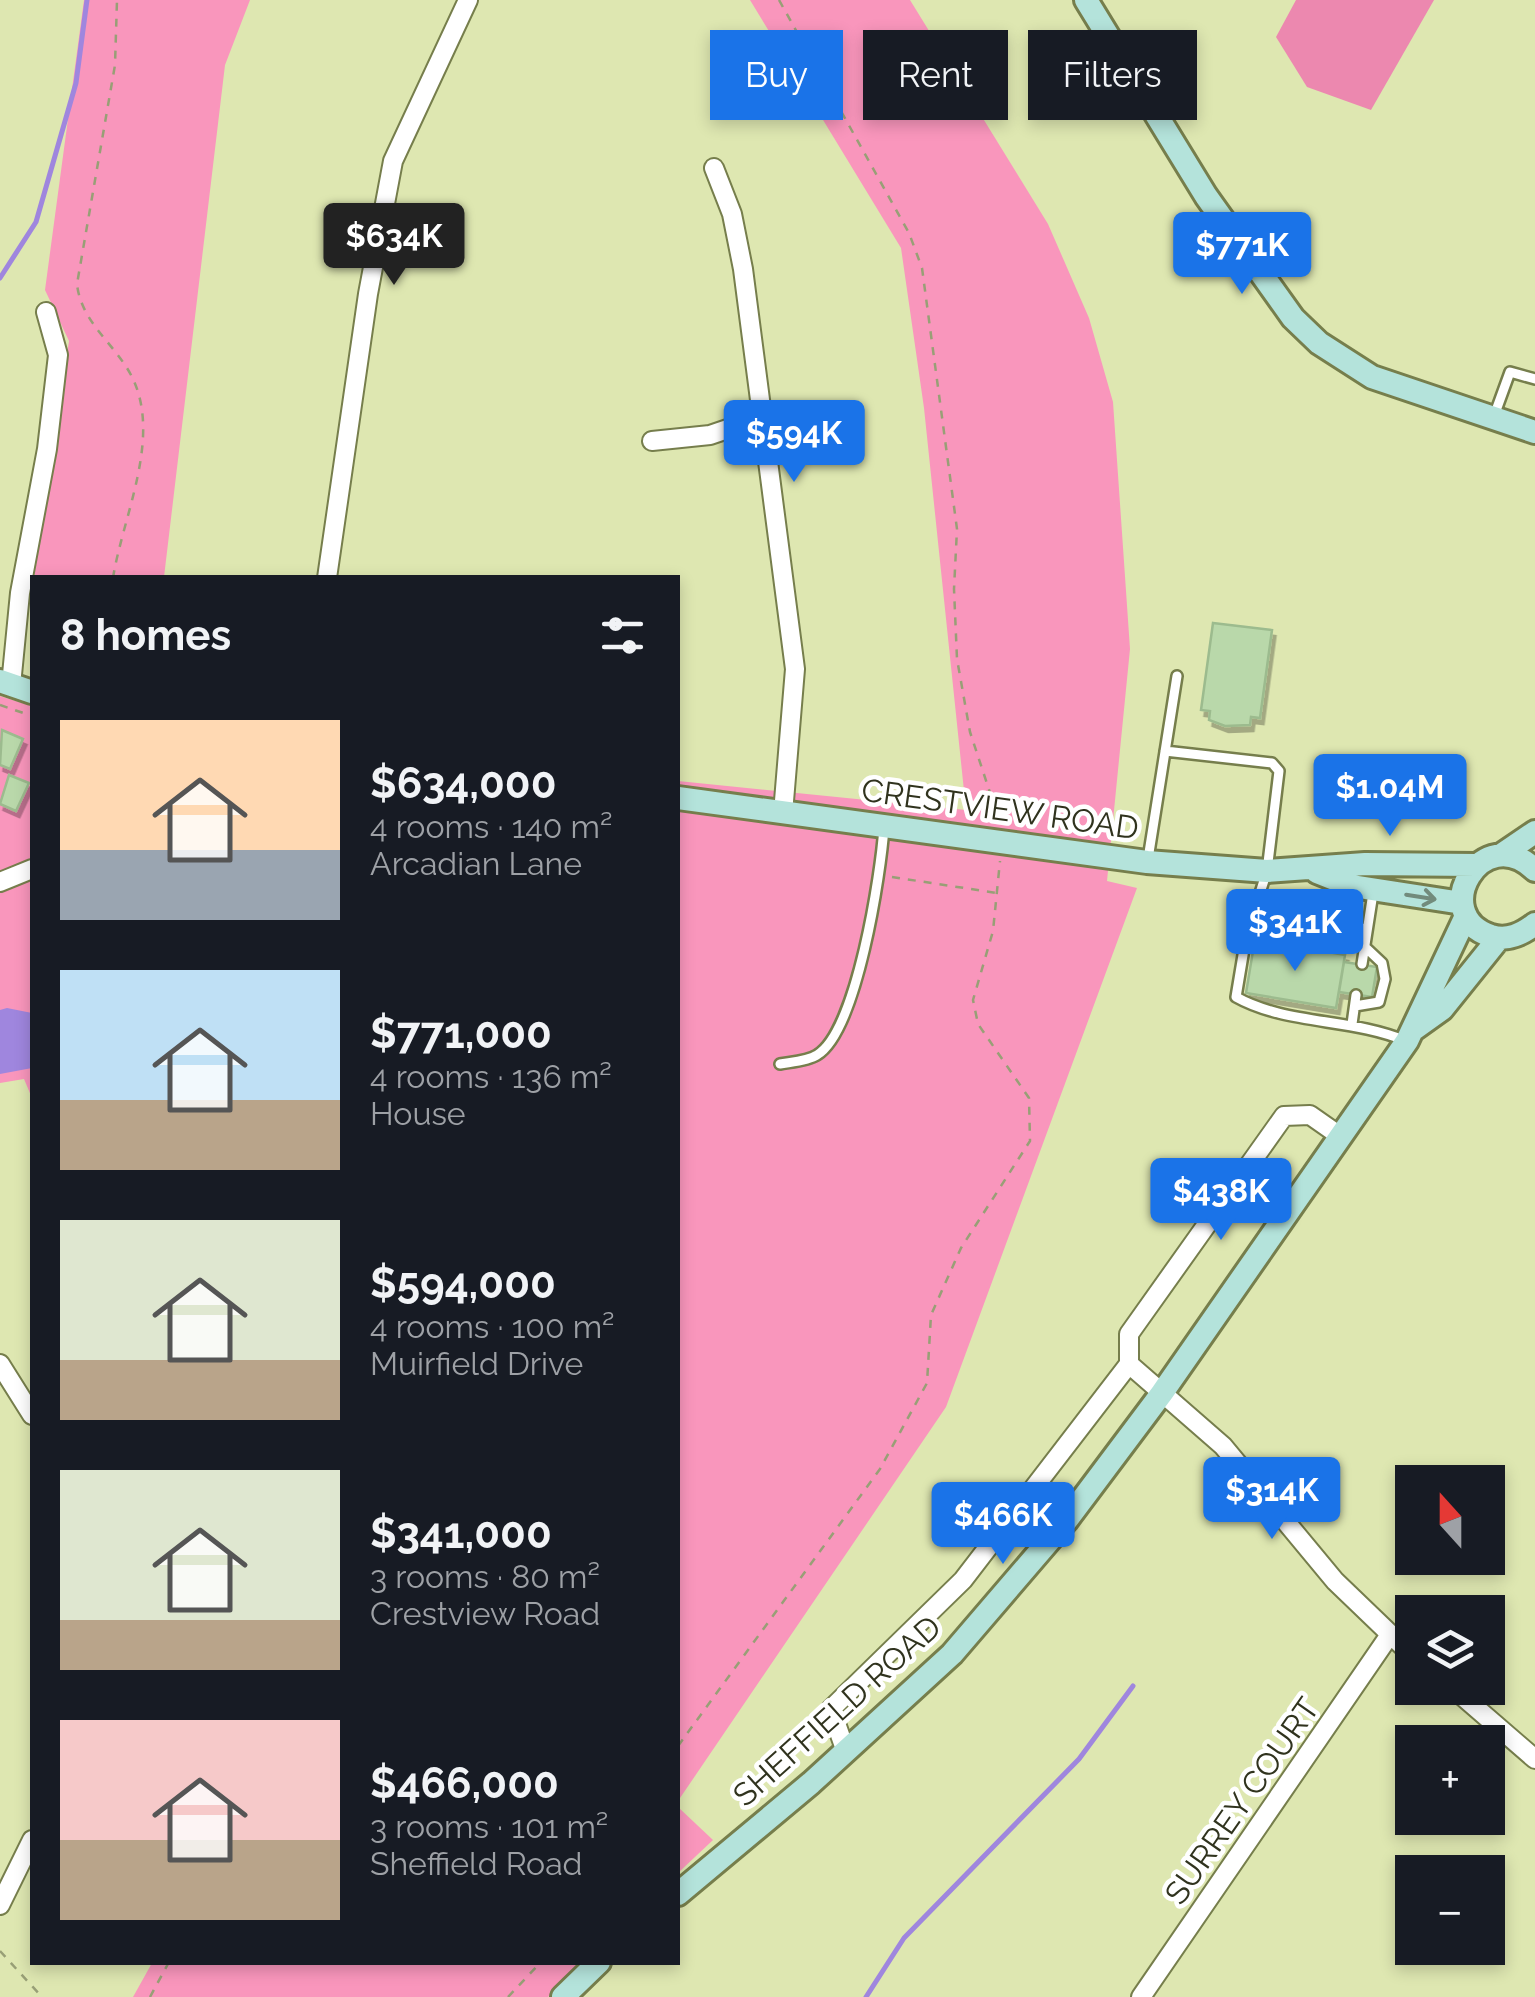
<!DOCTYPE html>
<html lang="en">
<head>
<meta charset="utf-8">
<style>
	:root { --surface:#171b24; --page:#242831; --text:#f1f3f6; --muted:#9ea1a6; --accent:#1a73e8 }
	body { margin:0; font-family:Raleway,sans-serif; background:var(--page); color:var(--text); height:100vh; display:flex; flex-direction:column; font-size:38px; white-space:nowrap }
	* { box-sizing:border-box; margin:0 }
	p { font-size:32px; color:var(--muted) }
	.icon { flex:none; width:55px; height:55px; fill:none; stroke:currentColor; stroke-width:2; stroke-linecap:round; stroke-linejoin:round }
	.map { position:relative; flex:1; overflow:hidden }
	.panel { position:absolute; left:30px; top:575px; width:650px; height:1390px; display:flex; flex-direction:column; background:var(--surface); border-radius:0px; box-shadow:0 5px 15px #0003 }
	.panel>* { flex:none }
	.top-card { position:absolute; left:710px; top:30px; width:675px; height:90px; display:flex; gap:20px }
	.needle { width:65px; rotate:339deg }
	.controls { position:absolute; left:1395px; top:1465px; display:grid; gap:20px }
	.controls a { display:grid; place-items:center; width:110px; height:110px; border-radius:0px; background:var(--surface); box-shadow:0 5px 15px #0003; font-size:50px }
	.price { position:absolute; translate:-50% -85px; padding:0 22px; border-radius:10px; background:var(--accent); color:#fff; font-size:32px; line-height:65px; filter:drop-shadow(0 2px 5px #0008) }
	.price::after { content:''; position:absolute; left:50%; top:60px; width:30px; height:22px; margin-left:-15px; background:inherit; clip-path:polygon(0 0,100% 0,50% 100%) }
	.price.selected { background:#222; color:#fff }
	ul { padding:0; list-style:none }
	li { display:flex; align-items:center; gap:30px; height:250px; padding:0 30px }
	li span { display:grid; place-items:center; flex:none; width:280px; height:200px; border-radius:0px; color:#555 }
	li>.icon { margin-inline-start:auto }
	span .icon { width:120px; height:120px; fill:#fffc; stroke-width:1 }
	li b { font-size:42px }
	h2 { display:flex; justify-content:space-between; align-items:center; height:120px; padding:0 30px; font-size:42px }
	.tag { padding:0 35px; border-radius:0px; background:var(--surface); box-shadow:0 5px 15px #0003; font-size:35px; line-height:90px }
	.tag.selected { background:var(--accent); color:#fff }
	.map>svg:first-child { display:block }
	.green { fill:#f996bc }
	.forest { fill:#ec88af }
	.water { fill:#9f86de }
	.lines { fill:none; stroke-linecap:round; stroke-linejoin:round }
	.stream { stroke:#9f86de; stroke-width:5 }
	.building { fill:#b9d8aa; stroke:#9cbb8e; stroke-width:2.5; filter:url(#shadow) }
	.lane-casing { stroke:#767e4c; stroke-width:14 }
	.street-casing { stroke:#767e4c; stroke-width:22 }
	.secondary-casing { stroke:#767e4c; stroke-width:28 }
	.path { stroke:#989f76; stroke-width:2.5; stroke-dasharray:8 8; stroke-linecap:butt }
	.lane { stroke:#fff; stroke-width:9 }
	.street { stroke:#fff; stroke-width:18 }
	.secondary { stroke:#b4e3db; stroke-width:22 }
	.oneway { stroke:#728b7c }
	.labels { text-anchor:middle; stroke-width:9; stroke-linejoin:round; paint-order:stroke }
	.street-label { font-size:32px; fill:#30331e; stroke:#fff }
</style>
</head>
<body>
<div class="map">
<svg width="1535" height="1997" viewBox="0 0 1535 1997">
	<defs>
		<filter id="shadow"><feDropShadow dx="3.5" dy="6" stdDeviation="0" flood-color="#0004"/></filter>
	</defs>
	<rect width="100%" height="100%" fill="#dee7b1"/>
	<path class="green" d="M84 0H250L225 65 164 577 34 578 69 341 45 290Z
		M750 0H910L1048 224 1089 318 1113 402 1130 649 1107 881 1137 888 946 1407 678 1801V781L966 810 924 408 901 248Z
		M32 590V1098L24 1079 0 1083V696L22 703 30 682Z
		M678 1807 713 1840 678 1873Z
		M152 1963H579L548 1997H133Z"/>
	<path class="forest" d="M1296 0H1434L1371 110 1307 87 1276 37Z"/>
	<path class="water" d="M7 1008 32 1013V1068L0 1074V1010Z"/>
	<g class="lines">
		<path class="stream" d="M0 278 36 222 76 83 87 0
			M866 1997 904 1938 1079 1759 1133 1686"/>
	</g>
	<path class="building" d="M1213 623 1272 630 1260 718 1251 717 1250 725 1225 726 1209 720 1210 711 1201 710Z
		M2 730 23 739 10 769 0 765Z
		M9 775 29 783 16 811 0 804Z
		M1255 939 1345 955 1336 1008 1246 993Z
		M1344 962 1377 967 1372 997 1339 992Z"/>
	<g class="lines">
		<g class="lane-casing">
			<path id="lane" d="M1494 416 1510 372 1535 379
				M1165 751 1272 763 1279 771 1267 871 1246 937 1236 997C1286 1025 1352 1018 1406 1041
				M1148 859 1177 676
				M1254 912 1367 929
				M1362 964 1373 893
				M1355 1006 1379 1002 1385 979 1382 963 1365 947
				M1352 1024 1356 995
				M780 1064C791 1062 808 1061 817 1055 857 1031 881 873 884 827"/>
		</g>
		<g class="street-casing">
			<path id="street" d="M714 168 732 214 743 269 795 669 783 813
				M652 441 710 435 760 418
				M327 578 368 294 393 161 468 0
				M11 685 20 593 47 449 58 355 46 312
				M0 882 32 869
				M1340 1136 1310 1115 1284 1116 1129 1334V1364L1223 1446 1335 1581 1412 1655
				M0 1364 32 1415
				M1453 1688 1535 1759
				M846 1752 831 1709 963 1580 1129 1364
				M0 1905 32 1840
				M1141 1997 1389 1636"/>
		</g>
		<g class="secondary-casing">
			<path id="secondary" d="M1086 0 1206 196 1293 318 1319 343 1372 377 1535 432
				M0 681 32 692
				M678 798 1147 862 1267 871 1365 864 1476 865
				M1501 855 1535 832
				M1535 870C1482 819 1427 915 1491 936 1508 941 1522 934 1535 924
				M1317 872 1352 886 1462 903
				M1414 1029 1442 1009 1499 938
				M678 1894 811 1783 952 1654 1066 1521 1162 1393 1407 1041 1466 916
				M563 1997 599 1962"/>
		</g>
		<path class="path" d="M779 0 909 233 922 268 957 529 954 589 957 659 970 732 1000 823
			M113 578C123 515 163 436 131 375 114 343 81 322 77 284L115 65 117 0
			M0 705 32 716
			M892 877 997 893
			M678 1746 880 1469 927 1383 931 1315 961 1248 1030 1141 1029 1098 978 1024 973 1000 993 931 1000 861
			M0 1951 42 1997
			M150 1997 169 1962
			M508 1997 541 1962"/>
		<use href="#lane" class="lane"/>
		<use href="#street" class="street"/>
		<use href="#secondary" class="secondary"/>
	</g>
	<defs><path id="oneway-shaft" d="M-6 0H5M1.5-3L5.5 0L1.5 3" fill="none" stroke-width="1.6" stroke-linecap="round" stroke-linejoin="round" transform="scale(2.5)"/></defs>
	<use class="oneway" href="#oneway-shaft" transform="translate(1421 897) rotate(9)"/>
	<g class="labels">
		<g class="street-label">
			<text transform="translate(1000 809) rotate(8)" y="11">CRESTVIEW ROAD</text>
			<text transform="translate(837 1711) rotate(-42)" y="11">SHEFFIELD ROAD</text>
			<text transform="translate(1242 1801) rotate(-55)" y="11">SURREY COURT</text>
		</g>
	</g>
</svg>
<div class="controls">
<a><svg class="needle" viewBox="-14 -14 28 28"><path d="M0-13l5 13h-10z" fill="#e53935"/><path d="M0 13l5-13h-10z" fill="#9ea1a6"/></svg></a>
<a><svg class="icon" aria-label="layers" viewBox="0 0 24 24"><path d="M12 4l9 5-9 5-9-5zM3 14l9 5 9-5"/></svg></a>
<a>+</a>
<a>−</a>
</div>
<b class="price selected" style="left:394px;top:288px">$634K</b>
<b class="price" style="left:1242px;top:297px">$771K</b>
<b class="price" style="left:794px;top:485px">$594K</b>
<b class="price" style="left:1390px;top:839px">$1.04M</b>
<b class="price" style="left:1295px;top:974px">$341K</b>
<b class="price" style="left:1221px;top:1243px">$438K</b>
<b class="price" style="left:1272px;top:1542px">$314K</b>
<b class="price" style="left:1003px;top:1567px">$466K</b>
<div class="top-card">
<a class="tag selected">Buy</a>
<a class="tag">Rent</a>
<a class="tag">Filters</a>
</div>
<section class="panel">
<h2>8 homes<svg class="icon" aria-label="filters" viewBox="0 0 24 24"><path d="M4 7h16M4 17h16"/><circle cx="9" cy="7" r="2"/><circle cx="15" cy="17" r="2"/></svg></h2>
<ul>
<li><span style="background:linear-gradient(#ffd9b3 65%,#9aa5b1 0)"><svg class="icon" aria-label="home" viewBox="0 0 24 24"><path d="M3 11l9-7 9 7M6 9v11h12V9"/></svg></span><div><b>$634,000</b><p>4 rooms · 140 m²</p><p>Arcadian Lane</p></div></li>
<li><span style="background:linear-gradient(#bfe0f5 65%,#b9a48a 0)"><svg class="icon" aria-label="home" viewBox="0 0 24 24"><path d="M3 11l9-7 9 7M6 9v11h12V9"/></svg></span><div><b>$771,000</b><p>4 rooms · 136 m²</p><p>House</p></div></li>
<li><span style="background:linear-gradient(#dfe7d0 70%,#b9a48a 0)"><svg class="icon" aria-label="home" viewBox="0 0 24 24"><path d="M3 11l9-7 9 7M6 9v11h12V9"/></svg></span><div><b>$594,000</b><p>4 rooms · 100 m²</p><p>Muirfield Drive</p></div></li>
<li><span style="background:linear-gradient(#dfe7d0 75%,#b9a48a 0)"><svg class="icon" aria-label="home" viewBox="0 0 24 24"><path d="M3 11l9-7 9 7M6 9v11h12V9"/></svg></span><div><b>$341,000</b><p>3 rooms · 80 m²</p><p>Crestview Road</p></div></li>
<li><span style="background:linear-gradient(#f6c9c9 60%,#b9a48a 0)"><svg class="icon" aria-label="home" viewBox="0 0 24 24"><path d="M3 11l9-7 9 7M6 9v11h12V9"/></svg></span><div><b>$466,000</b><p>3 rooms · 101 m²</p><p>Sheffield Road</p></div></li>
</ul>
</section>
</div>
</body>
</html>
